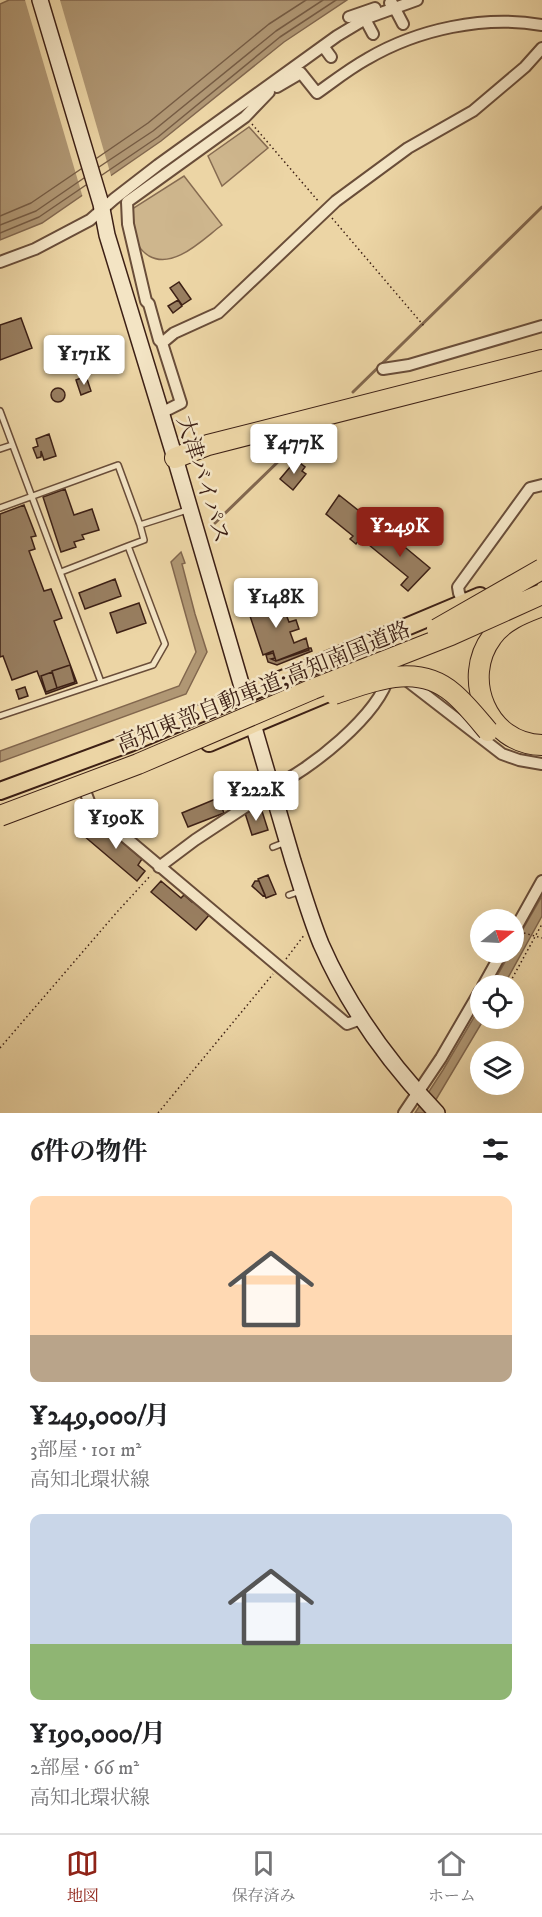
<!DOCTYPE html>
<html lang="ja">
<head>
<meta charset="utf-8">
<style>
	:root { --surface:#fff; --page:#f6f6f6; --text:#202124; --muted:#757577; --line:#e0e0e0; --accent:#8f2418 }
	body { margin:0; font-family:"IM FELL DW Pica","Noto Serif JP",serif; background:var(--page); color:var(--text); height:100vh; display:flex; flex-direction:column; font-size:22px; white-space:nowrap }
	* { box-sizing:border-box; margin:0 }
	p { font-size:20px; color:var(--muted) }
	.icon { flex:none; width:33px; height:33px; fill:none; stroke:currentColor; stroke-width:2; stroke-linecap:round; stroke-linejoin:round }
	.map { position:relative; height:1113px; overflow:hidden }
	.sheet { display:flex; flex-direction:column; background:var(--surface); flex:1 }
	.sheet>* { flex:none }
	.needle { width:39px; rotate:72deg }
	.fabs { position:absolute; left:470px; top:909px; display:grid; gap:12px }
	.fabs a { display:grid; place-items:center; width:54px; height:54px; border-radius:50%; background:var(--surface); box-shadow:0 6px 24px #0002; font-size:30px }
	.price { position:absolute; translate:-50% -51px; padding:0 14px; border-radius:6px; background:#fff; color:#222; font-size:20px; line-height:39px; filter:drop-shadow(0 2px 3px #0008) }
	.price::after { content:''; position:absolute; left:50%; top:36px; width:18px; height:14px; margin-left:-9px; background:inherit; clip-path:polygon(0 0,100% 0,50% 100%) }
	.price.active { background:var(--accent); color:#fff }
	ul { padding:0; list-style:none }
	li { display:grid; align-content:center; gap:12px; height:318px; padding:0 30px }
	li span { display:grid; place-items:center; height:186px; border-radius:12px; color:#555 }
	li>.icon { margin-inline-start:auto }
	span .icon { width:108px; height:108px; fill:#fffc; stroke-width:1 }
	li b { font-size:26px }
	h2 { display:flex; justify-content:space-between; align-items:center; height:72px; padding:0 30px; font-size:26px }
	.tab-bar { display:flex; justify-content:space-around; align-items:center; height:84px; border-top:2px solid var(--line); background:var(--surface); font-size:16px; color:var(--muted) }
	.tab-bar a { display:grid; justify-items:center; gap:3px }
	.tab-bar .active { color:var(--accent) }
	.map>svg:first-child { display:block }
	.green { fill:#ceb68d; stroke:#866b51; stroke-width:1.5 }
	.water { fill:#b09774; stroke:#82674e; stroke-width:1.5 }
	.pier { fill:#ecd5a5 }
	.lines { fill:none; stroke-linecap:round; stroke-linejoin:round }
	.shore { stroke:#765c44; stroke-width:1.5 }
	.stream { stroke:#82674e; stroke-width:3 }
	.building { fill:#987e60; stroke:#3d2015; stroke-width:1.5 }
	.service-casing { stroke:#694d39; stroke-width:8 }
	.minor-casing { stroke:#694d39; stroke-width:14 }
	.secondary-casing { stroke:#3d2015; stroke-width:18 }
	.primary-casing { stroke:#3d2015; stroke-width:20 }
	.motorway-casing { stroke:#3d2015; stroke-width:22 }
	.path { stroke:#3d2015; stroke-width:1.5; stroke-dasharray:1.5 3; stroke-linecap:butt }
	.service { stroke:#f3e4c4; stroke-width:5 }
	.minor { stroke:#f3e4c4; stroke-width:10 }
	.secondary { stroke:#f3e4c4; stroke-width:15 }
	.primary { stroke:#ecd5a5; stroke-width:16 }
	.motorway { stroke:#ecd5a5; stroke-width:20 }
	.motorway-bridge-casing { stroke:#3d2015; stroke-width:22; stroke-linecap:butt }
	.motorway-bridge { stroke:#ecd5a5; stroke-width:20 }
	.labels { text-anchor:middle; stroke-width:5; stroke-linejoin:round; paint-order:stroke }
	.street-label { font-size:22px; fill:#3d2015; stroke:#f3e4c4 }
</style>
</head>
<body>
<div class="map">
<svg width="542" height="1113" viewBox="0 0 542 1113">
	<rect width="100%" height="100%" fill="#ecd5a5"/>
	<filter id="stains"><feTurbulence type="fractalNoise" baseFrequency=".00333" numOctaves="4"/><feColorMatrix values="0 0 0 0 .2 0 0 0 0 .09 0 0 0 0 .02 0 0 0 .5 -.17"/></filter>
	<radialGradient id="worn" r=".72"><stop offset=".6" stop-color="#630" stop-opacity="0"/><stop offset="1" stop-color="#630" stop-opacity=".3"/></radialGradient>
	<path class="green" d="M249 127 268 148 222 186 208 156Z
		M184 176 222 225C203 239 174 270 149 256 146 254 141 250 139 246 134 236 134 221 132 209Z"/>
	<path class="water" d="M9 0H347L284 42 161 141 42 223 0 240V4Z
		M181 552 185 563 182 564 195 614 207 652 186 694 0 762V751L179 686 196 652 171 562Z
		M542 896V916L504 985H492L510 953 513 952V946Z
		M480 1007V1018L484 1019 428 1113H415L443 1070Z"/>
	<path class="pier" d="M25 0H60L112 179 83 198Z"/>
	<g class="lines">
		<path class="shore" d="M97 158 148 123 269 24 306 0
			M99 167 153 131 276 31 323 0
			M102 175 158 137 280 37 336 0
			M0 216 31 203 81 169
			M0 225 36 211 84 178
			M0 233 39 217 86 185"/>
		<path class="stream" d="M353 392 542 207
			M215 523 285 455"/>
	</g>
	<path class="building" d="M179 282 191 299 182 305 170 288Z
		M178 300 182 306 173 313 168 306Z
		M21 318 32 348 0 360V325Z
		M86 376 91 391 81 395 76 380Z
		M51 395a7 7 0 1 1 14 0a7 7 0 1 1-14 0Z
		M49 434 56 456 44 460 41 451V457L37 458 33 448 38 446 36 439Z
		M296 460 305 467 302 471 306 474 293 490 280 479Z
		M65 489 74 515 92 509 99 530 82 535 84 539 74 542 76 547 61 552 43 497Z
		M339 495 373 522 356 544 350 539 353 536 326 514Z
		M24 505 36 536 31 537 35 549 29 551 44 591 51 589 62 618 54 621 77 683 46 694 37 671 12 680 3 656 0 657V514Z
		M383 529 430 568 408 591 401 585 408 577 369 545Z
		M115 579 121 596 85 609 79 593Z
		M277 591 289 622 296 620 299 629 290 632 294 643 306 638 309 650 276 661 273 651 263 655 249 613 265 608 263 602 257 604 256 600Z
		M139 603 146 623 117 633 110 613Z
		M309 648H311L312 651 277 665 268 662 266 655 273 653 275 658 271 659 276 661Z
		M70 665 75 682 57 688 52 671Z
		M52 672 57 688 46 692 41 676Z
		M25 687 28 696 19 699 16 690Z
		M218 798 224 813 188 827 182 813Z
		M261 808 268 830 252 835 245 813Z
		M97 821 142 859 138 865 145 871 137 881 84 836Z
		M84 822 91 827 84 836 76 830Z
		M268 875 276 894 266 898 258 879Z
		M161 881 181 898 184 895 192 902 193 899 210 914 196 930 151 892Z
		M255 881H259L265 895 263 896 252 886Z"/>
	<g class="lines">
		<g class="service-casing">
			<path id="service" d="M0 411 101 682
				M0 449 12 445
				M0 508 118 465 140 525
				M128 546 144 540 140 525 187 510
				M0 716 153 665 165 644 128 546 61 572
				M273 847 286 842
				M289 895 301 891"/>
		</g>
		<g class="minor-casing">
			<path id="minor" d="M390 3H392L403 24
				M349 17 375 8
				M365 19 373 34
				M323 46 331 57
				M277 87 301 73 317 93C334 81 349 69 367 59 418 29 484 15 542 25
				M0 262 35 249 90 220 114 199 158 165 337 36 367 18 417 0
				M162 343 159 340 149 304 146 301 128 224 127 202 245 117 269 92
				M383 369 409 365 542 326
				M161 413 181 403 162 343 174 333 218 313 336 201 408 148 473 111 525 67 542 48
				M465 607 459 593 458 587 530 488 542 485
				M405 679 502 754 519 760 542 764
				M272 787C309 771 379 715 389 675
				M85 791 90 804 99 815 347 1024 361 1019
				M159 867 195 840 260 797 273 792
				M513 933 542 881
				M483 986 502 952
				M404 1113 441 1058 480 991"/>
		</g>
		<g class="secondary-casing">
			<path id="secondary" d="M40 0 101 204 107 235 175 458 293 861C302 889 310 917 321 944 349 1008 389 1063 437 1113"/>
		</g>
		<g class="primary-casing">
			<path id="primary" d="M209 743 340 688
				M0 791 130 743 480 596"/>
		</g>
		<g class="motorway-casing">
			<path id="motorway" d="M175 458 208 445 542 360
				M542 606C524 613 504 620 492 637 461 678 487 744 542 745"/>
		</g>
		<path class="path" d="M252 124 319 202
			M332 218 424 326
			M524 933 542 938
			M286 959 305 934
			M508 986 542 924
			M0 1048 117 912 151 875
			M158 1113 273 974"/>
		<use href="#service" class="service"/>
		<use href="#minor" class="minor"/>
		<use href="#secondary" class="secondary"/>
		<use href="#primary" class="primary"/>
		<use href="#motorway" class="motorway"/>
		<g class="motorway-bridge-casing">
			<path id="motorway-bridge" d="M437 629 542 569
				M334 694C374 681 417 662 453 693 466 704 477 718 488 731
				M0 816 138 764 313 689 451 635 542 594"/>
		</g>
		<use href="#motorway-bridge" class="motorway-bridge"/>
	</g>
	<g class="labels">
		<g class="street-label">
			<text transform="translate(204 479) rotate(73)" y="8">大津バイパス</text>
			<text transform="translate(263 686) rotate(-22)" y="8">高知東部自動車道;高知南国道路</text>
		</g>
	</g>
	<rect width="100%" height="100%" filter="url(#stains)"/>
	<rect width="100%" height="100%" fill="url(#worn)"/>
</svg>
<div class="fabs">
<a><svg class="needle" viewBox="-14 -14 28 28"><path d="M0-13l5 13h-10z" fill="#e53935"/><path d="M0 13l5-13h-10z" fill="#757577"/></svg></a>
<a><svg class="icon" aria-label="locate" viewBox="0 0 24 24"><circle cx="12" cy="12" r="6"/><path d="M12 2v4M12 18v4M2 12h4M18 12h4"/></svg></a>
<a><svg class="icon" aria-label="layers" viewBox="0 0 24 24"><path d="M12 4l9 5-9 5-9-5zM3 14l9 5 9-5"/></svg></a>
</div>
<b class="price" style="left:84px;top:386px">¥171K</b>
<b class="price" style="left:294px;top:475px">¥477K</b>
<b class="price active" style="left:400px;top:558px">¥249K</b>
<b class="price" style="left:276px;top:629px">¥148K</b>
<b class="price" style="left:256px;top:822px">¥222K</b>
<b class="price" style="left:116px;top:850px">¥190K</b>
</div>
<section class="sheet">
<h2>6件の物件<svg class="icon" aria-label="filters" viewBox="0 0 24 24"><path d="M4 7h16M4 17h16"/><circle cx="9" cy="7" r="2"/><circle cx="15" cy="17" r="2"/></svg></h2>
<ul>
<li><span style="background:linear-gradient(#ffd9b3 75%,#b9a48a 0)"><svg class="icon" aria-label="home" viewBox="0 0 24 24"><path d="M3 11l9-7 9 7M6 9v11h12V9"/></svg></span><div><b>¥249,000/月</b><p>3部屋 · 101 m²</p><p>高知北環状線</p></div></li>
<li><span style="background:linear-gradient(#c9d6e8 70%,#8fb573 0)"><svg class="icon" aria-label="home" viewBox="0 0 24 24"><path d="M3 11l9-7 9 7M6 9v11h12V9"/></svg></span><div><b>¥190,000/月</b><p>2部屋 · 66 m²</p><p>高知北環状線</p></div></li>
</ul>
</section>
<nav class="tab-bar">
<a class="active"><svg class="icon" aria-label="map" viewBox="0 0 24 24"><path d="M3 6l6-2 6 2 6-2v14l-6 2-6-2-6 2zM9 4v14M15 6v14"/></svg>地図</a>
<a><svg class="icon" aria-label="saved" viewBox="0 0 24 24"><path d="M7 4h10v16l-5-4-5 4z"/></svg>保存済み</a>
<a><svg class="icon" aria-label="home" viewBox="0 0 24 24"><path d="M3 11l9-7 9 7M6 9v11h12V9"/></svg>ホーム</a>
</nav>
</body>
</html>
